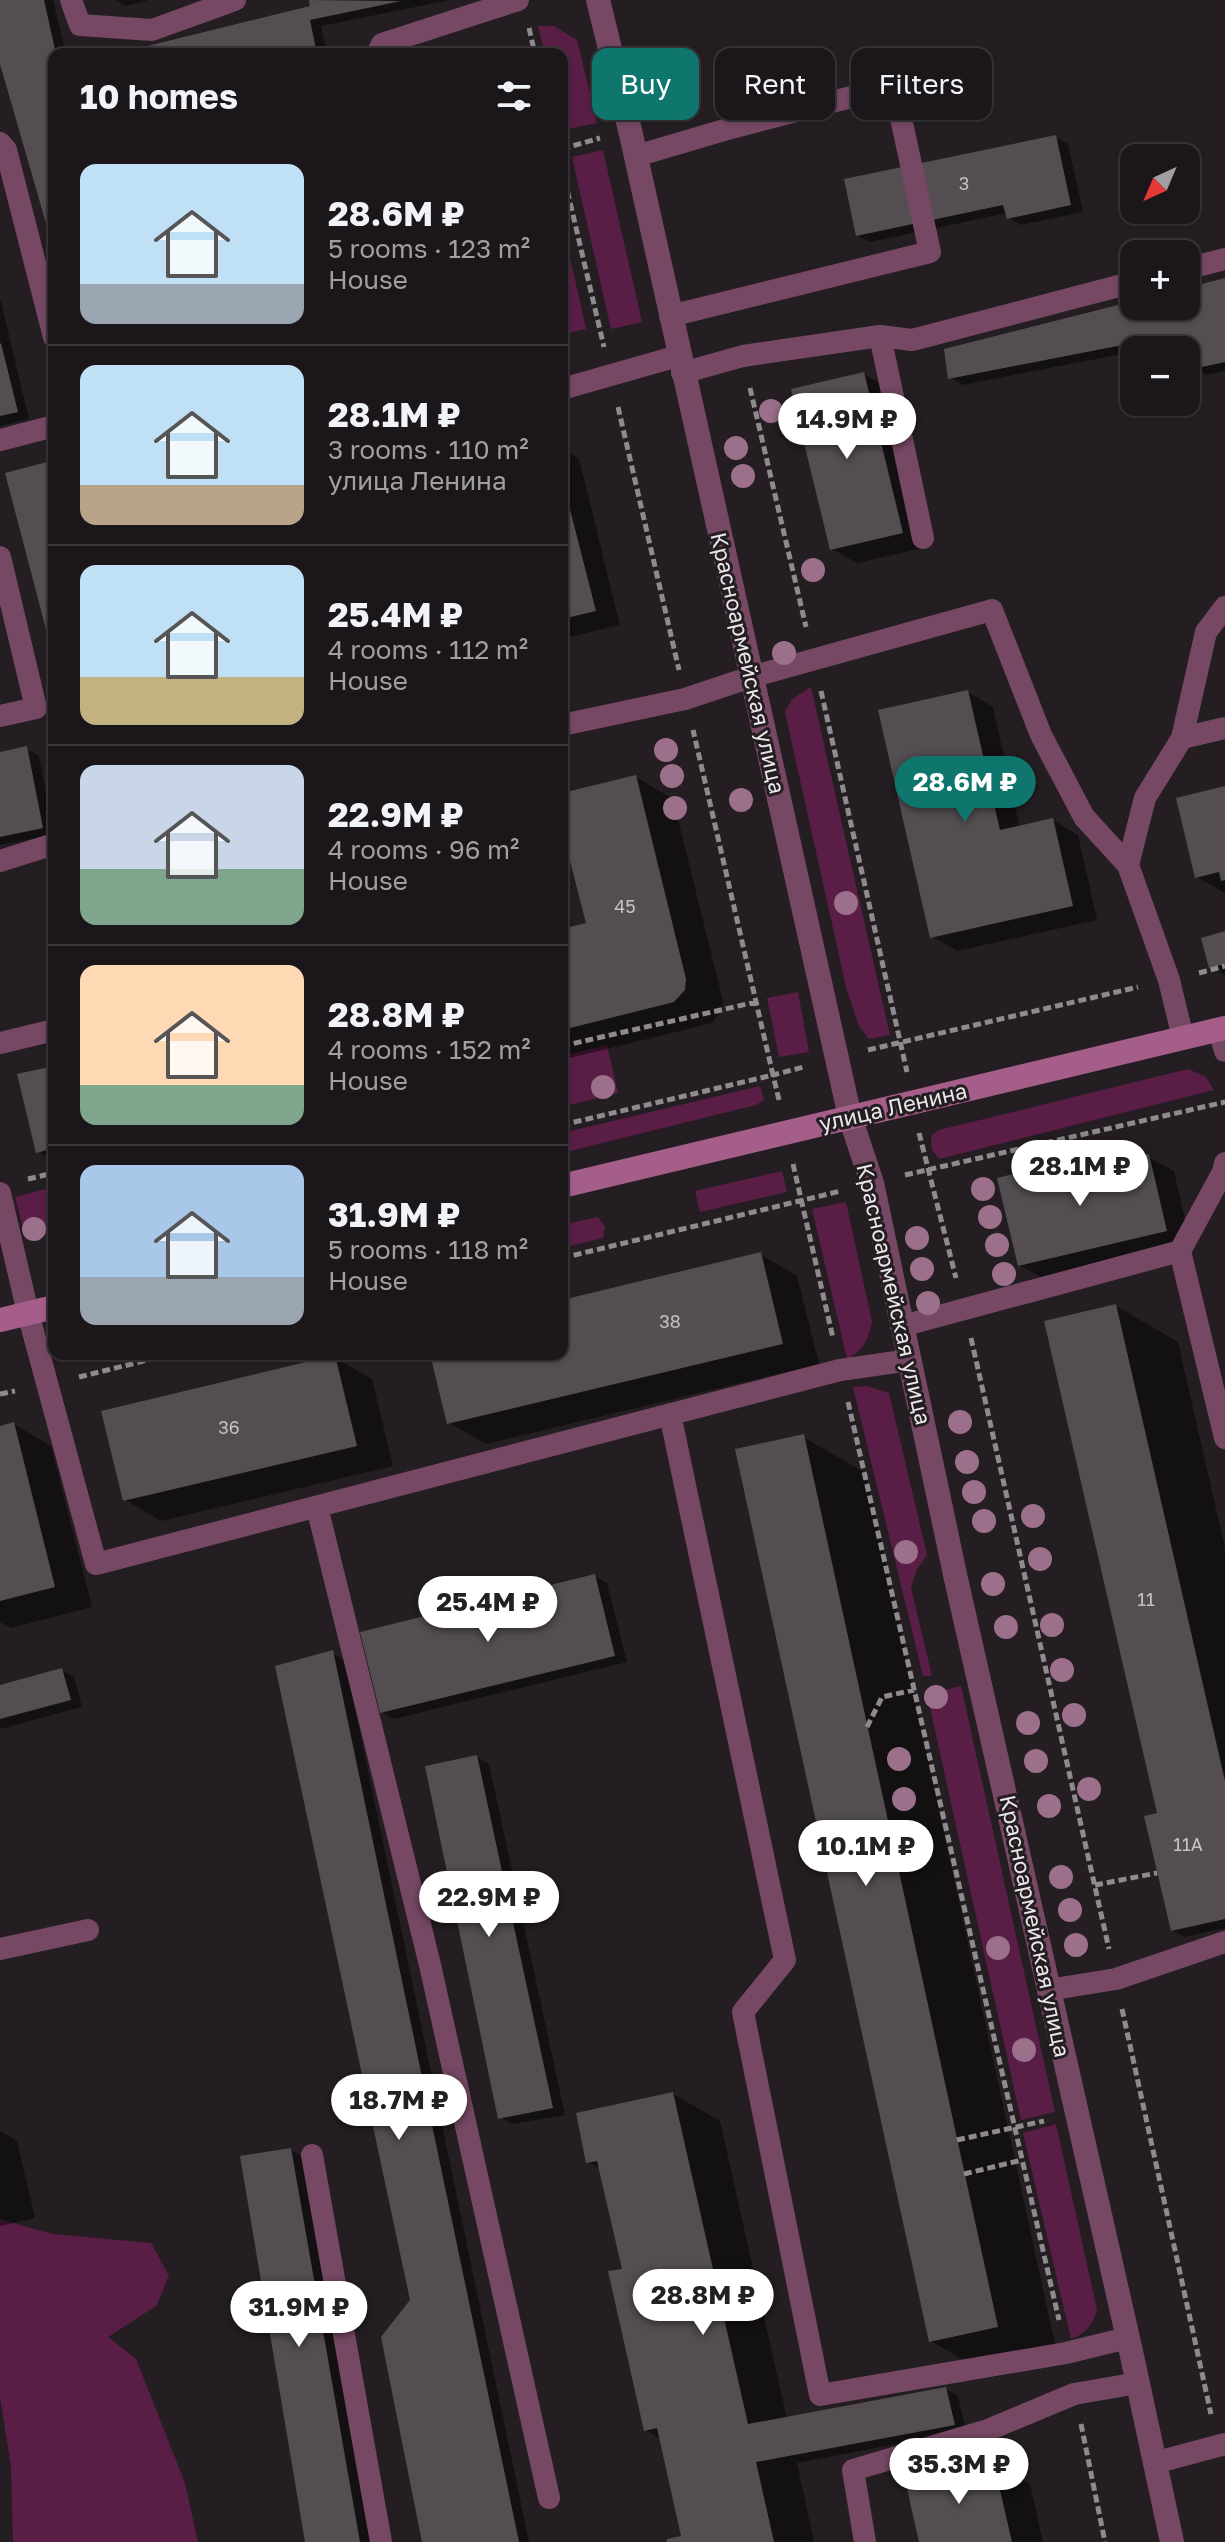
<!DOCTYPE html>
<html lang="en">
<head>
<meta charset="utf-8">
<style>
	:root { --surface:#1b161a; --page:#241f23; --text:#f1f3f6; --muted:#a09fa2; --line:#393539; --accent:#0f766e }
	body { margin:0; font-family:"Golos Text",sans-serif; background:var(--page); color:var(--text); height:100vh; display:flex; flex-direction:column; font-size:30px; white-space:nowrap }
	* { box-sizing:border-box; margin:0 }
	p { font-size:26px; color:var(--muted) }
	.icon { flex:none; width:44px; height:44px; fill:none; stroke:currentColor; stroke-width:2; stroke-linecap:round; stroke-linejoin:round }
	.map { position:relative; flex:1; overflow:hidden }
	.details { position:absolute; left:48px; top:48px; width:520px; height:1312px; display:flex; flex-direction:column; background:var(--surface); border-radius:16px; box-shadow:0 2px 6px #0004,0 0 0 2px var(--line) }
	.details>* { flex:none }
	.hud { position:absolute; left:592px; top:48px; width:512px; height:72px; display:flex; gap:16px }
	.needle { width:52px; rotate:224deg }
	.controls { position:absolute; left:1120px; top:144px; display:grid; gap:16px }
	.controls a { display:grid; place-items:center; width:80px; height:80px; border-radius:16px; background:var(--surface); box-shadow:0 2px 6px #0004,0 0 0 2px var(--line); font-size:40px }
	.price { position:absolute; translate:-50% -68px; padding:0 18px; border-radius:28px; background:#fff; color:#222; font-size:26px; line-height:52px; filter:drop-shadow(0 2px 4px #0008) }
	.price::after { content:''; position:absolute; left:50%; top:48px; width:24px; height:18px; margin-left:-12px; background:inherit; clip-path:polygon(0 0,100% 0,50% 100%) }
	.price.current { background:var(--accent); color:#fff }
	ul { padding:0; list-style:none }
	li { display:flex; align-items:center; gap:24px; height:200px; padding:0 32px }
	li+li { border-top:2px solid var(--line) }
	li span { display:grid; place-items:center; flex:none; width:224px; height:160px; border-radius:16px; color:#555 }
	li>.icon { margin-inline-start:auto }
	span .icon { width:96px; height:96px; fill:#fffc; stroke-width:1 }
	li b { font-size:34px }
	h2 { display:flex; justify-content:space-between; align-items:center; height:96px; padding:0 32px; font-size:34px }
	.chip { padding:0 28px; border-radius:16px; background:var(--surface); box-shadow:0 2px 6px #0004,0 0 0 2px var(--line); font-size:28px; line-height:72px }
	.chip.current { background:var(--accent); color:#fff }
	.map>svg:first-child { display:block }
	.green { fill:#5a1e46 }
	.shadow { fill:#0007 }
	.building { fill:#544e52 }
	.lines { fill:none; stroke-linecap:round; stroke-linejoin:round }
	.path { stroke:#8f8a8e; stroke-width:5; stroke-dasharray:8 4; stroke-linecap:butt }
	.lane { stroke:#764864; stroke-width:22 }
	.street { stroke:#764864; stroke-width:24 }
	.secondary { stroke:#a55d8a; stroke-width:24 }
	.tree { fill:#9c6f8a }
	.labels { text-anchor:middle; stroke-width:6; stroke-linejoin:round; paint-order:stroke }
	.number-label { font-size:18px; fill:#c4c0c3 }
	.street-label { font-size:22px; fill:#eae6e9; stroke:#241e22 }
</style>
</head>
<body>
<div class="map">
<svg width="1225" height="2542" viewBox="0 0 1225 2542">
	<rect width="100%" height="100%" fill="#241e22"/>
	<path class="green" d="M538 26H554L577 40 597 123 563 130 562 54H545Z
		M603 150 642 322 611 329 572 157Z
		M562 221 586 329 562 334Z
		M811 687 890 1035 869 1039 859 1026 847 991 785 712 792 699Z
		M798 992 809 1052 779 1057 767 998Z
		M607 1045 618 1093 562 1107V1056Z
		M1188 1069 1206 1077 1214 1090 939 1159 932 1150 931 1136 939 1130Z
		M760 1086 764 1100 756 1105 562 1153V1133Z
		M782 1171 787 1192 700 1212 695 1191Z
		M54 1187V1233L26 1240 15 1197Z
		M846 1202 872 1322C868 1340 864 1350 847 1359L812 1209Z
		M598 1217 605 1227 603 1238 562 1248V1225Z
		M867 1386 889 1393 927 1555 916 1571 911 1588 932 1676H923L853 1387Z
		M961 1686 1055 2112 1021 2120 927 1694Z
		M1056 2124 1097 2310C1092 2326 1086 2333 1071 2339L1023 2133Z
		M0 2219 52 2234 151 2243 169 2276 156 2306 108 2337 136 2359 185 2483 198 2542H13L11 2467 0 2397Z"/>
	<path class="shadow" d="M0 0H53L66 54H54V247L0 56Z
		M116 0H149L126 6Z
		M311 0H450L321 26 327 54H118L312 7Z
		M1056 137 1068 144 1083 212 1021 225 1008 218 1007 213 870 242 857 235Z
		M1225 280V371L1206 375 1194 367 1184 342 962 385 950 377 1134 303V306H1186V290Z
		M0 298 29 419 0 426Z
		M864 374 890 389 928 547 857 563 832 549Z
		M562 449 579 459 620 625 562 639Z
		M47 464 54 468V652L7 474Z
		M968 692 993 707 1020 828 1053 820 1078 835 1097 920 957 951 932 936Z
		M27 749 39 756 54 835 0 845V754Z
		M636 777 673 799 723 1001 721 1011 712 1023 562 1060V931L588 925 562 822V795Z
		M1225 788V893L1197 877Z
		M1225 933V975L1211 967Z
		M54 1067V1161L38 1151Z
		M1148 1157 1174 1171 1191 1245 1045 1279 1019 1265 1056 1166 1070 1175Z
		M760 1254 797 1276 819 1364 486 1444 449 1423 432 1354H562V1302Z
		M1116 1306 1178 1342 1225 1548V1928L1185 1937 1172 1930Z
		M335 1358 372 1379 393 1466 161 1521 124 1499Z
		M14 1424 51 1446 92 1607 11 1628 0 1622V1428Z
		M803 1437 866 1473 1059 2363 993 2377 931 2341Z
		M595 1576 607 1583 627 1662 394 1719 382 1712Z
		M332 1653 345 1660 529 2542H423L412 2301Z
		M61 1670 74 1677 82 1707 0 1729V1687Z
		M477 1757 489 1764 565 2115 512 2124 500 2117Z
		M673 2094 720 2121 787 2419 946 2389 958 2396 966 2431 797 2463 814 2542H669L683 2537 661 2439 645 2430 624 2270 601 2169 588 2162Z
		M0 2131 17 2141 35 2218 0 2226Z
		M290 2150 303 2157 370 2542H307Z
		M993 2462 1030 2484 1043 2542H921Z"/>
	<path class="building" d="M0 0H44L56 54H54V251L0 64Z
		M309 0 401 1 310 20 317 54H115L310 6Z
		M1056 135 1071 205 1007 219 1003 205 856 236 844 179Z
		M1225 278V362L1192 369 1179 334 948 379 944 349 1134 301V306H1186V288Z
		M1 343 18 412 0 416V344Z
		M864 372 903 533 830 550 791 389Z
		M47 462 54 488 53 656 5 473Z
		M562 478 596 611 562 619Z
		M968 690 1000 830 1053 818 1073 906 930 938 878 710Z
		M27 746 43 828 0 837V752Z
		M636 775 686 979 685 990 674 1002 562 1030V929L586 923 562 830V793Z
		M1225 786V880L1221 881 1219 872 1195 878 1176 798Z
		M1225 931V964L1209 968 1201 938Z
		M54 1066V1148L36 1153 17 1074Z
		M1149 1154 1167 1231 1018 1266 997 1178 1056 1164 1059 1175Z
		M761 1252 783 1344 447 1424 430 1354H562V1300Z
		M1116 1304 1225 1781V1919L1171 1931 1144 1816 1157 1813 1044 1321Z
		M335 1355 357 1446 123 1501 101 1411Z
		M14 1422 55 1587 0 1601V1426Z
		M804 1434 998 2327 929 2342 735 1449Z
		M595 1574 615 1656 380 1713 360 1632Z
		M333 1650 519 2542H422L381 2337 410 2300 275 1666Z
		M62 1668 71 1700 0 1719V1685Z
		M477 1755 553 2108 498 2119 425 1766Z
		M673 2092 748 2424 946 2387 955 2425 756 2462 774 2542H667V2539L681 2536 657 2428 644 2431 608 2271 622 2269 597 2161 586 2163 576 2113Z
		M291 2148 360 2542H305L240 2156Z
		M993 2460 1012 2542H919L905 2480Z"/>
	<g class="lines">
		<path class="path" d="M529 28 535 54
			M562 149 600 138
			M562 168 604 347
			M750 388 806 627
			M618 407 679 670
			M821 691 907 1072
			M1199 973 1225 966
			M562 1046 756 1002
			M868 1050 1138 987
			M779 1100 773 1075 804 1067
			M562 1125 773 1075 693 730
			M919 1133 956 1278
			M793 1164 833 1338
			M905 1175 1225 1102
			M28 1179 54 1173
			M562 1258 841 1191
			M971 1338 1109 1949
			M79 1377 172 1354
			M0 1394 15 1391
			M848 1402 1059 2320
			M867 1727 882 1697 914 1690
			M1095 1885 1157 1873
			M1122 2009 1211 2414
			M957 2140 1044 2121
			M964 2174 1022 2160
			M1081 2424 1105 2542"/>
		<path class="lane" d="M71 0 80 25 152 30 235 0
			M377 54 382 44 518 0
			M0 143 6 150 54 337
			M636 156 731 128 894 86 930 252 670 316
			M1186 269 1225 259
			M880 336 912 340 1134 282
			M682 373 743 356 880 336 923 538
			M562 389 678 356
			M0 440 54 426
			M0 557 36 708 0 716
			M562 725 685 699 751 677 992 610 1041 735 1084 817 1128 865 1169 980 1183 1038
			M1182 738 1206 632 1225 607
			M0 861 54 844
			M1128 865 1145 798 1182 738 1225 728
			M1219 1029 1225 1051
			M0 1043 54 1030
			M0 1193 28 1313 96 1564 840 1370 910 1360
			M1180 1251 1223 1172 1225 1163
			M902 1326 1180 1251 1225 1438
			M670 1414 785 1960 743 2012 820 2395 1066 2353 1127 2338
			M317 1507 430 1965 549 2498
			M0 1949 88 1930
			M1048 1990 1116 1979 1225 1942
			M312 2155 381 2542
			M1154 2463 1225 2444
			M865 2542 853 2470 988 2430 1074 2394 1138 2383"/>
		<path class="street" d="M598 0 630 130 850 1117 872 1183 956 1579 1132 2356 1172 2542"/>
		<path class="secondary" d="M562 1186 1225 1028
			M0 1320 54 1307"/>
	</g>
	<g class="tree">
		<circle cx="771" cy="411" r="12"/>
		<circle cx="736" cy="448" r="12"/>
		<circle cx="743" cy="476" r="12"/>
		<circle cx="813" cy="570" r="12"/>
		<circle cx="784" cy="653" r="12"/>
		<circle cx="666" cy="750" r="12"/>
		<circle cx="672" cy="776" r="12"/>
		<circle cx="741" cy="800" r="12"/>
		<circle cx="675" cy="808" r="12"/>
		<circle cx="846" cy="903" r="12"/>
		<circle cx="603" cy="1087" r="12"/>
		<circle cx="983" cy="1189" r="12"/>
		<circle cx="990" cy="1217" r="12"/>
		<circle cx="34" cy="1229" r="12"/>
		<circle cx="917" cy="1238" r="12"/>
		<circle cx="997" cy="1245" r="12"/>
		<circle cx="922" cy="1269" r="12"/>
		<circle cx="1004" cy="1274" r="12"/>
		<circle cx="928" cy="1303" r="12"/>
		<circle cx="960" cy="1422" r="12"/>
		<circle cx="967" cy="1462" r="12"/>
		<circle cx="974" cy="1492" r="12"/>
		<circle cx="1033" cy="1516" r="12"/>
		<circle cx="984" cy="1521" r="12"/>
		<circle cx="906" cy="1552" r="12"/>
		<circle cx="1040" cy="1559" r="12"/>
		<circle cx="993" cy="1584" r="12"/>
		<circle cx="1052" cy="1625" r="12"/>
		<circle cx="1006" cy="1627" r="12"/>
		<circle cx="1062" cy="1670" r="12"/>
		<circle cx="936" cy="1697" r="12"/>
		<circle cx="1074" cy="1715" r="12"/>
		<circle cx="1028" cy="1723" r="12"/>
		<circle cx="899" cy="1759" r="12"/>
		<circle cx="1036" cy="1761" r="12"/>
		<circle cx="1089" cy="1789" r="12"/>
		<circle cx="904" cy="1799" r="12"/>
		<circle cx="1049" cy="1806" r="12"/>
		<circle cx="1061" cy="1877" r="12"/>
		<circle cx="1070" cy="1910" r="12"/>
		<circle cx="1076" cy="1945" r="12"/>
		<circle cx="998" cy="1948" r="12"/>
		<circle cx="1024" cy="2050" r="12"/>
	</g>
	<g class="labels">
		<g class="number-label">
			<text x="964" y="190">3</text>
			<text x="625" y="913">45</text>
			<text x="670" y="1328">38</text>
			<text x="229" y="1434">36</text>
			<text x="1146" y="1606">11</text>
			<text x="1188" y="1851">11А</text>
		</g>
		<g class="street-label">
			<text transform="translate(748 663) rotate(77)" y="8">Красноармейская улица</text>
			<text transform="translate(893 1107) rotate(-13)" y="8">улица Ленина</text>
			<text transform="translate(894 1294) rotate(77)" y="8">Красноармейская улица</text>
			<text transform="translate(1035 1926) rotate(78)" y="8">Красноармейская улица</text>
		</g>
	</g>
</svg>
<div class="controls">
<a><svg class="needle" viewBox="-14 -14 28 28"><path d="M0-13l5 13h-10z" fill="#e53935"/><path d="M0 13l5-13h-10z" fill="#a09fa2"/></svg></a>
<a>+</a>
<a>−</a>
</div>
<b class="price" style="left:847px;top:461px">14.9M ₽</b>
<b class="price current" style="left:965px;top:824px">28.6M ₽</b>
<b class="price" style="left:1080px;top:1208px">28.1M ₽</b>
<b class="price" style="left:488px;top:1644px">25.4M ₽</b>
<b class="price" style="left:866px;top:1888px">10.1M ₽</b>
<b class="price" style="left:489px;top:1939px">22.9M ₽</b>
<b class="price" style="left:399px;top:2142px">18.7M ₽</b>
<b class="price" style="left:703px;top:2337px">28.8M ₽</b>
<b class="price" style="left:299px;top:2349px">31.9M ₽</b>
<b class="price" style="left:959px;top:2506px">35.3M ₽</b>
<div class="hud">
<a class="chip current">Buy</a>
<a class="chip">Rent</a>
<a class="chip">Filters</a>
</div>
<section class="details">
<h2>10 homes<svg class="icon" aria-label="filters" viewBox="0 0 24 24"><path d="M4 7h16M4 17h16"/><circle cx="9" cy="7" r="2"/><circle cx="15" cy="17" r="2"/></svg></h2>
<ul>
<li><span style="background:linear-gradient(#bfe0f5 75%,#9aa5b1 0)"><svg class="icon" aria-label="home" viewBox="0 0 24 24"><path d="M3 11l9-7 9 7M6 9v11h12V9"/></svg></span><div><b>28.6M ₽</b><p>5 rooms · 123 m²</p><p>House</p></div></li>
<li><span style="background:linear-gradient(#bfe0f5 75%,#b9a48a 0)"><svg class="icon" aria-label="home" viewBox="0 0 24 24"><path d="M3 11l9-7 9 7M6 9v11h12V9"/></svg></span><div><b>28.1M ₽</b><p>3 rooms · 110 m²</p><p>улица Ленина</p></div></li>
<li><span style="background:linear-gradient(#bfe0f5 70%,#c2b280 0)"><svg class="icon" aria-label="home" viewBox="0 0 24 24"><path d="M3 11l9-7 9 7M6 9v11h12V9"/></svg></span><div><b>25.4M ₽</b><p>4 rooms · 112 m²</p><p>House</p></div></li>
<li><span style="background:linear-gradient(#c9d6e8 65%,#7fa58c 0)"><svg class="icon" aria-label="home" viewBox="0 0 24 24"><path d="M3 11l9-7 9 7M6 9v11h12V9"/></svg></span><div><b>22.9M ₽</b><p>4 rooms · 96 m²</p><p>House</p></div></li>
<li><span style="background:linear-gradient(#ffd9b3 75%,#7fa58c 0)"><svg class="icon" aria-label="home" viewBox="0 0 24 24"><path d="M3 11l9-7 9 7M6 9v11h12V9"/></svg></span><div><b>28.8M ₽</b><p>4 rooms · 152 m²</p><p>House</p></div></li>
<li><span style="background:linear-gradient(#a9c7e8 70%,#9aa5b1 0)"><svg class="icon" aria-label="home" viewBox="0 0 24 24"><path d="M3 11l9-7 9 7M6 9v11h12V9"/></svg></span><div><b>31.9M ₽</b><p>5 rooms · 118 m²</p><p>House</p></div></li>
</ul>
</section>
</div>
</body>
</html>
